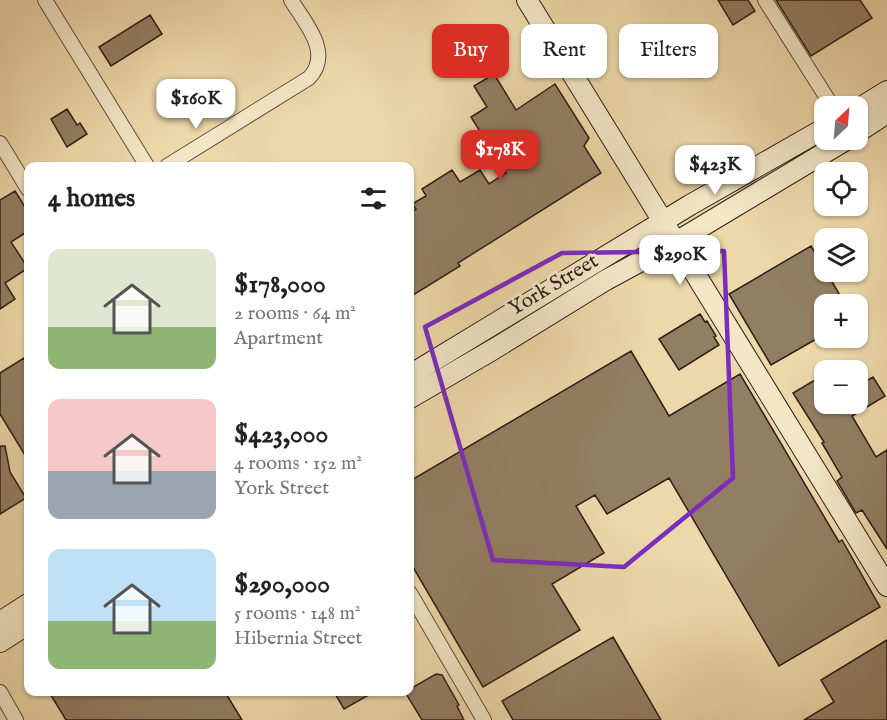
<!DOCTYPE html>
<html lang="en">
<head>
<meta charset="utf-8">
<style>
	:root { --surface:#fff; --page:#f2f2f2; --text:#222; --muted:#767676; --accent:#d93025 }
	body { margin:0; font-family:"IM FELL English",serif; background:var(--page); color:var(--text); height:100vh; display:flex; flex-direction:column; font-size:22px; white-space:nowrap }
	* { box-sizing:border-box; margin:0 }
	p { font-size:20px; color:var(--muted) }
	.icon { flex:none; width:33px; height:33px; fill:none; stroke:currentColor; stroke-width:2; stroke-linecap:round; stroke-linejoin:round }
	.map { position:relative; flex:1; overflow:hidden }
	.sheet { position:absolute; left:24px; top:162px; width:390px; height:534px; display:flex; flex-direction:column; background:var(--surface); border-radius:12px; box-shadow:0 2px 4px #0004 }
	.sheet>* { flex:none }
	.banner { position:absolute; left:432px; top:24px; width:364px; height:54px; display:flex; gap:12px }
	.needle { width:39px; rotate:26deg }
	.controls { position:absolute; left:814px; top:96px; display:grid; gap:12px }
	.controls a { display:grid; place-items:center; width:54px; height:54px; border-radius:12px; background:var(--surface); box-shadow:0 2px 4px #0004; font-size:30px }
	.price { position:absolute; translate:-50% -51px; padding:0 14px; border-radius:12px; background:#fff; color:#222; font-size:20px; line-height:39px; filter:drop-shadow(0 2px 3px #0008) }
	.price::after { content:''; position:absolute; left:50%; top:36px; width:18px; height:14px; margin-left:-9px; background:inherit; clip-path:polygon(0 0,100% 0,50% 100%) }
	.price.active { background:var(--accent); color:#fff }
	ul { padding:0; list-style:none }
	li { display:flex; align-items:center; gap:18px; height:150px; padding:0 24px }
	li span { display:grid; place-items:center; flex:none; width:168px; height:120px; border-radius:12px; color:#555 }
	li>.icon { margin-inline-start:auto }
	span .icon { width:72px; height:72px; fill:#fffc; stroke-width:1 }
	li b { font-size:26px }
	h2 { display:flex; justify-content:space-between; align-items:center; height:72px; padding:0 24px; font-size:26px }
	.chip { padding:0 21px; border-radius:12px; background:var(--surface); box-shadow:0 2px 4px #0004; font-size:21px; line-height:54px }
	.chip.active { background:var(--accent); color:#fff }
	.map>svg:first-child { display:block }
	.building { fill:#927e63; stroke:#2f1d17; stroke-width:1.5 }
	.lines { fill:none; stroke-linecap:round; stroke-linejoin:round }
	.street-casing { stroke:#5e4c3c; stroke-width:16 }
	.secondary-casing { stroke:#2f1d17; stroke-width:22 }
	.street { stroke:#f3e6c7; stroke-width:14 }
	.secondary { stroke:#f3e6c7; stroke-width:20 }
	.marked { fill:none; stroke:#7b2cbf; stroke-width:4.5; stroke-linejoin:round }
	.labels { text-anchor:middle; stroke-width:6; stroke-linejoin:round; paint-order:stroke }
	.street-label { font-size:21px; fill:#2f1d17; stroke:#f3e6c7 }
</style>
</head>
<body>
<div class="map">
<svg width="887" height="720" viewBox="0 0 887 720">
	<rect width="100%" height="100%" fill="#edd8a9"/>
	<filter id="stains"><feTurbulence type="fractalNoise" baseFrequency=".00333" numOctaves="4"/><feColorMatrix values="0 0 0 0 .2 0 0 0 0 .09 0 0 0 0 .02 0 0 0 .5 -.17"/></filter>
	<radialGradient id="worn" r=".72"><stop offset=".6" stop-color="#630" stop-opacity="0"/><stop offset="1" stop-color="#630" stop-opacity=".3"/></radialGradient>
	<path class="building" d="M718 0H748L755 11 733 25Z
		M776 0H860L872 18 811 56Z
		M150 15 162 34 111 66 99 47Z
		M494 74 516 110 555 84 589 138 584 146 601 173 458 263 460 266 410 297V213L416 209 412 204 426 196 422 189 452 170 460 182 480 170 489 184 506 173 471 117 487 107 474 86Z
		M67 109 77 125 80 123 87 134 67 147 51 119Z
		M15 191 28 212V231L11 242 28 268 5 283 15 299 0 309V200Z
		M811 246 841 297 834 301 836 304H825V334L771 365 729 294Z
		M700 314 705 322 707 321 716 336 714 337 719 345 679 370 659 339Z
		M631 351 669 416 740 374 839 542 842 540 880 607 779 666 669 478 607 514 595 495 576 506 604 553 552 584 580 630 483 687 410 562V481Z
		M24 358 28 364V460L0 414V373Z
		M825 374V404H858V386L873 377 885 396 852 416 876 457 887 450V549L862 510 856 513 837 481 842 477 822 443 824 442 793 393Z
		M0 446H5L10 472 26 498 0 514Z
		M613 637 661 720H513L502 701Z
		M887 640V720H804L834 702 821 680Z
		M436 674 442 675 459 705 457 706 464 720H422L405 692H410V689Z
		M49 692H225L242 720H66Z
		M334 692H374L344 709Z"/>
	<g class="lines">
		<g class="street-casing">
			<path id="street" d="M45 0 147 166
				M765 0 832 106
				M0 143 28 189
				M167 166 309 78C333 53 305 23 291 0
				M410 593 484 720
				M0 692 16 720"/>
		</g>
		<g class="secondary-casing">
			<path id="secondary" d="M527 0 887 586
				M858 109 887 91
				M858 132 887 113
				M410 375 690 205 825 128
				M410 398 494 349 606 280 676 242 846 140
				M0 622 28 604
				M0 642 28 624"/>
		</g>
		<use href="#street" class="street"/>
		<use href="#secondary" class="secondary"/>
	</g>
	<path class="marked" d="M724 251 733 478 624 567 493 560 425 327 562 253Z"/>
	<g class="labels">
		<g class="street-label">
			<text transform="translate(553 284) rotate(-31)" y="7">York Street</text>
		</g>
	</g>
	<rect width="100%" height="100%" filter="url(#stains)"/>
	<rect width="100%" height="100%" fill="url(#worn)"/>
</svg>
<div class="controls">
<a><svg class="needle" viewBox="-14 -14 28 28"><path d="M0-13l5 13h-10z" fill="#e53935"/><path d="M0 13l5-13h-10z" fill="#767676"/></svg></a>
<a><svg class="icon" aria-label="locate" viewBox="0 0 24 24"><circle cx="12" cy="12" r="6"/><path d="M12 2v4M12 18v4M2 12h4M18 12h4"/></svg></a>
<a><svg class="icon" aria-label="layers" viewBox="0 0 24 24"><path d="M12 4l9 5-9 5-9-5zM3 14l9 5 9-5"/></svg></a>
<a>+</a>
<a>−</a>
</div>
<b class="price" style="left:196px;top:130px">$160K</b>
<b class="price active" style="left:500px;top:181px">$178K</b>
<b class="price" style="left:715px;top:196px">$423K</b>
<b class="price" style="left:680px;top:286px">$290K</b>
<div class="banner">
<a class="chip active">Buy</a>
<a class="chip">Rent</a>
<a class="chip">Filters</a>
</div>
<section class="sheet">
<h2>4 homes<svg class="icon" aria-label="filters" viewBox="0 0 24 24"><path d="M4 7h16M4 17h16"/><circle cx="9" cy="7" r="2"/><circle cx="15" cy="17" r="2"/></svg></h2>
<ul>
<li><span style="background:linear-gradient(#dfe7d0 65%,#8fb573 0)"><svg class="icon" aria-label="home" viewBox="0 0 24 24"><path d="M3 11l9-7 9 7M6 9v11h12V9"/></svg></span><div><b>$178,000</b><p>2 rooms · 64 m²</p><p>Apartment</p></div></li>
<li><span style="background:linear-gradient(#f6c9c9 60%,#9aa5b1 0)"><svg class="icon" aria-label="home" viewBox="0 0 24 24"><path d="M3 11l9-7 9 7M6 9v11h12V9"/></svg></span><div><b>$423,000</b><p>4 rooms · 152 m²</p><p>York Street</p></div></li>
<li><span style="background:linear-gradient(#bfe0f5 60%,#8fb573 0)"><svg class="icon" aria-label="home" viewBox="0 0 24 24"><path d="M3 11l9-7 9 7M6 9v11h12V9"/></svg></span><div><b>$290,000</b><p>5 rooms · 148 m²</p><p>Hibernia Street</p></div></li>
</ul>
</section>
</div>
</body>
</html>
